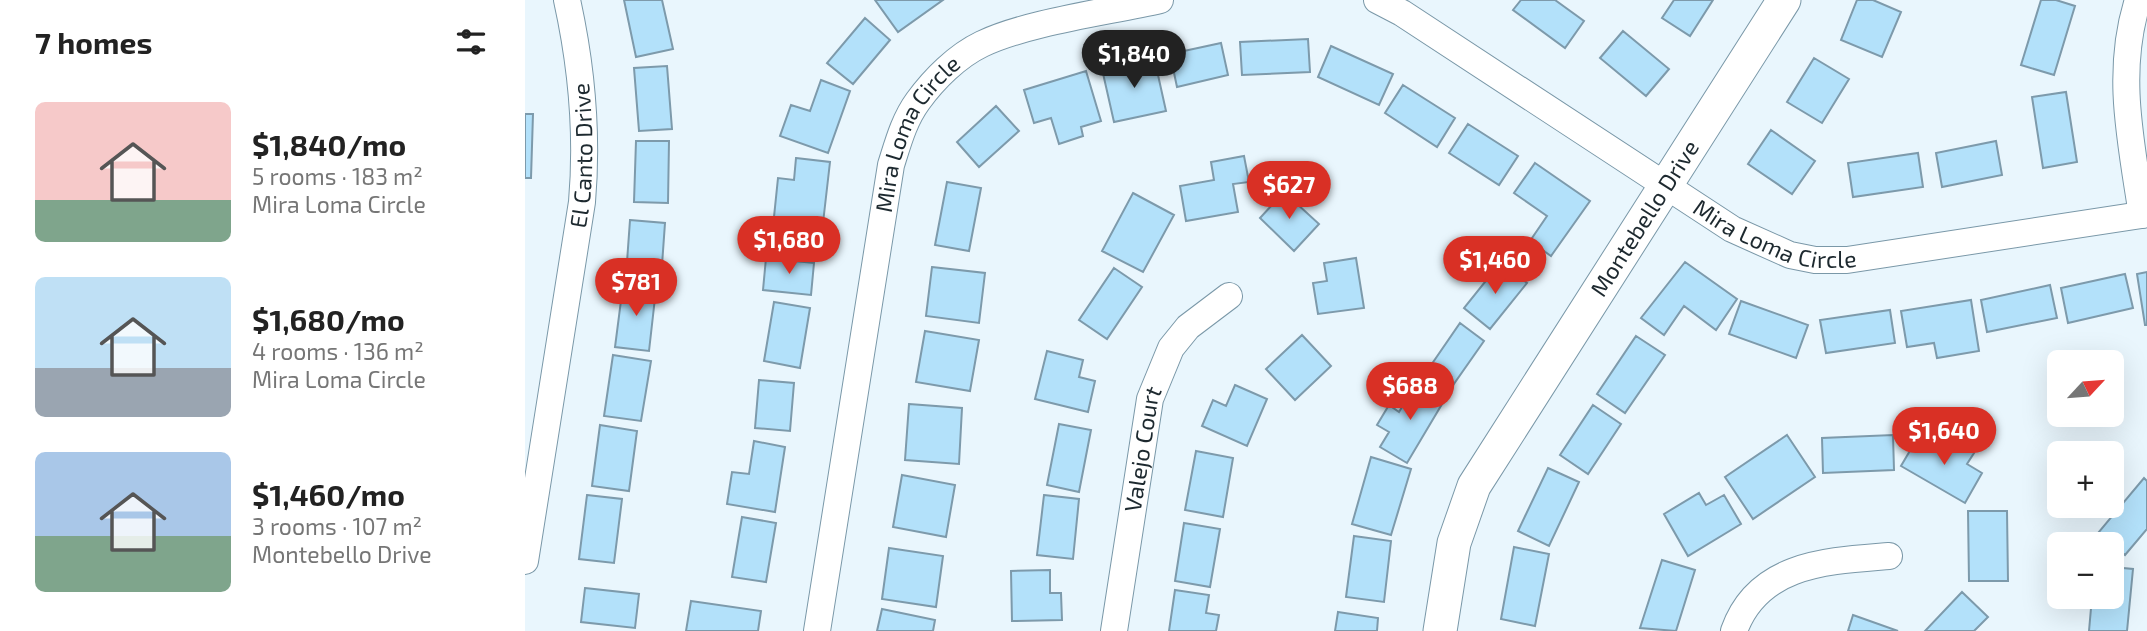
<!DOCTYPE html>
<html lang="en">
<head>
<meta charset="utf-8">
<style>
	:root { --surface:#fff; --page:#f2f2f2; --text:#222; --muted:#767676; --accent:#d93025 }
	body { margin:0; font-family:"Exo 2",sans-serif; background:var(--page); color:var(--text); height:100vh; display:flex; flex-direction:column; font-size:26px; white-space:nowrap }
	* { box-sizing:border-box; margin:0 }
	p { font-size:23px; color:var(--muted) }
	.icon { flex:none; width:38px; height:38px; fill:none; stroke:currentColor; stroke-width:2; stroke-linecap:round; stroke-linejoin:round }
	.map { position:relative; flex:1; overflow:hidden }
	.drawer { display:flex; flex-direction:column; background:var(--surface); width:525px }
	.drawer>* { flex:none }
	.needle { width:46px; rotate:64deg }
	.buttons { position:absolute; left:1522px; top:350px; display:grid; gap:14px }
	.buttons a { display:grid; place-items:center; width:77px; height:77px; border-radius:10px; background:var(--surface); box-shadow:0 7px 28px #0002; font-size:35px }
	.price { position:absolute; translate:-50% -60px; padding:0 16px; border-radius:24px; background:var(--accent); color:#fff; font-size:23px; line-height:46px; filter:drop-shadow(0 2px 4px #0008) }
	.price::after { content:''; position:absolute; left:50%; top:42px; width:21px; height:16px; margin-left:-10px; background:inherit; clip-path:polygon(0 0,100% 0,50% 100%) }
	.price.on { background:#222; color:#fff }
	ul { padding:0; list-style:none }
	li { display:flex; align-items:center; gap:21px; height:175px; padding:0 35px }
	li span { display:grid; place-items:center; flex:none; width:196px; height:140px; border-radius:10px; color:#555 }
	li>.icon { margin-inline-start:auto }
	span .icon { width:84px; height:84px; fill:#fffc; stroke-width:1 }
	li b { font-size:30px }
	h2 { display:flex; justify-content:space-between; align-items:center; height:84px; padding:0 35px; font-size:30px }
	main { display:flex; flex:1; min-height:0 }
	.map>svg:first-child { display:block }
	.building { fill:#b3e1fa; stroke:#7d9aab; stroke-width:2 }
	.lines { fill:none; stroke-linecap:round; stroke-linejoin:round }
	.minor-casing { stroke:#7a98a8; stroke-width:28 }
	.tertiary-casing { stroke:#7a98a8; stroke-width:35 }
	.minor { stroke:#fff; stroke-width:26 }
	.tertiary { stroke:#fff; stroke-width:33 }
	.labels { text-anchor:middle; stroke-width:6; stroke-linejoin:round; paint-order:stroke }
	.street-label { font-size:23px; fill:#1d292f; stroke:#fff }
</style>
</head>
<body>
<main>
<section class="drawer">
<h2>7 homes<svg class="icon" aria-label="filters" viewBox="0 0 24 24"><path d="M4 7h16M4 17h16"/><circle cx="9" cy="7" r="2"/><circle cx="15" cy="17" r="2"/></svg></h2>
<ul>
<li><span style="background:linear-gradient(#f6c9c9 70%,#7fa58c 0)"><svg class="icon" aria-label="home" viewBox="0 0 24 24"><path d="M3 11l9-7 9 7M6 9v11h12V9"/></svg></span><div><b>$1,840/mo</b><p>5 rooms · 183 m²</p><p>Mira Loma Circle</p></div></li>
<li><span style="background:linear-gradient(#bfe0f5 65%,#9aa5b1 0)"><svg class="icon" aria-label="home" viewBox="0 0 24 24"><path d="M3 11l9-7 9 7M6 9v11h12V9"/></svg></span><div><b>$1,680/mo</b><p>4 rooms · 136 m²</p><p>Mira Loma Circle</p></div></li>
<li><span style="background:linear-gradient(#a9c7e8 60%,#7fa58c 0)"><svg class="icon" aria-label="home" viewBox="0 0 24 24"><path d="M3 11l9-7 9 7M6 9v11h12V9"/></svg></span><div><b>$1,460/mo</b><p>3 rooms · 107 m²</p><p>Montebello Drive</p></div></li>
</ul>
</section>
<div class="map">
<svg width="1622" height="631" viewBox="0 0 1622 631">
	<rect width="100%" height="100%" fill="#e9f6fd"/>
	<path class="building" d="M99 0H137L148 49 111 57Z
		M350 0H418L373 32Z
		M996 0H1030L1059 21 1040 48 988 10Z
		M1149 0H1188L1165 36 1137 18Z
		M1332 0H1348L1376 12 1357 57 1316 40Z
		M1516 0H1531L1550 6 1529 75 1496 65Z
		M340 18 365 40 328 84 302 63Z
		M1098 31 1144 69 1121 96 1075 58Z
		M783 39 785 72 717 75 715 42Z
		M696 43 703 75 652 87 645 54Z
		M806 46 868 74 854 105 793 77Z
		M629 57 641 111 589 122 577 69Z
		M1289 58 1324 79 1297 123 1262 102Z
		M142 66 147 129 114 131 109 68Z
		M561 71 576 121 556 127 558 136 534 144 526 118 509 123 499 90Z
		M296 80 325 91 303 153 255 136 266 105 285 111Z
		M878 85 930 118 912 147 860 113Z
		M1541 92 1552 162 1518 168 1507 97Z
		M471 106 494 131 454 167 432 142Z
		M0 114H8L6 178H0Z
		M943 124 993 156 974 185 924 153Z
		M1246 130 1290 161 1267 194 1223 164Z
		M111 141H144L143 203 109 202Z
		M1471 141 1477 175 1417 187 1411 153Z
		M1393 153 1398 187 1328 197 1323 163Z
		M719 156 724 182 708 184 713 212 661 221 655 186 689 180 686 162Z
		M271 158 305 162 298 223 249 217 253 178 269 180Z
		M1010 163 1065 201 1026 256 1005 241 1022 216 989 193Z
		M422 182 456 188 444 251 410 245Z
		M759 192 794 224 769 251 735 218Z
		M608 193 649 215 618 272 577 251Z
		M105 220 140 223 136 279 101 276Z
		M241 258 289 263 286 295 238 290Z
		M831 258 839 308 793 314 788 283 802 281 799 263Z
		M976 262 1002 283 965 329 939 308Z
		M1160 262 1212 299 1191 330 1159 306 1139 335 1116 318Z
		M407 267 460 273 454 323 401 316Z
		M589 268 617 287 582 339 554 320Z
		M1622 272V325H1620L1612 274Z
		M1600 274 1608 308 1543 323 1536 288Z
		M98 285 131 289 124 351 90 347Z
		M1525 285 1532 318 1462 332 1456 300Z
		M1446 300 1454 351 1412 358 1409 343 1382 347 1376 311Z
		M1216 301 1283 325 1271 358 1204 334Z
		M249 302 285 308 275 368 239 361Z
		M1365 310 1370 343 1301 353 1295 320Z
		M935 323 959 341 926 388 902 371Z
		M400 331 454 340 445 391 391 382Z
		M777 335 806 366 770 400 741 369Z
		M1111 336 1140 355 1100 413 1072 394Z
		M522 351 558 360 554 377 570 381 563 412 510 399Z
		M88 355 126 361 116 421 79 416Z
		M234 380 269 383 265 431 230 428Z
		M892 382 920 399 882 463 855 447 864 432 852 425 864 405 874 412Z
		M710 385 742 399 722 446 677 426 688 400 701 406Z
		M384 404 437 408 434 464 380 460Z
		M1068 405 1096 424 1063 474 1035 455Z
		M534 424 566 430 554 492 522 485Z
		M75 425 112 431 104 491 67 486Z
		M1262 435 1290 477 1228 519 1200 477Z
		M1368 435 1369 470 1298 473 1297 438Z
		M1393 437 1414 449 1421 437 1449 453 1442 464 1457 473 1440 503 1376 466Z
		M229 441 260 447 250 512 202 504 207 472 224 474Z
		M671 451 708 458 698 517 660 510Z
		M846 457 886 469 866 535 827 524Z
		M1023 468 1054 482 1024 546 993 531Z
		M377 475 430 485 421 537 368 527Z
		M1619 478 1622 481V529L1600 555 1573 533Z
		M1174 493 1181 505 1199 495 1216 524 1163 556 1139 514Z
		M62 495 97 499 89 563 54 559Z
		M519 495 554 499 548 559 512 555Z
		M1443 511H1482L1483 581H1444Z
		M217 517 251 523 241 582 207 577Z
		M659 523 695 529 685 587 650 581Z
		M829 536 866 541 859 602 821 597Z
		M989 547 1024 554 1010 626 976 619Z
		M364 548 418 556 411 607 357 599Z
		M1137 560 1170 570 1151 631 1115 628Z
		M1587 567 1608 569 1602 631H1564L1567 597H1587Z
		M525 570V593H536L537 620 487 621 486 571Z
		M60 588 114 594 110 628 56 622Z
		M650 590 684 595 681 613 694 615 691 631H644Z
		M1437 592 1463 617 1449 631H1400Z
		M166 601 236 611 233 631H161Z
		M357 609 410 620 408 631H352Z
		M813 612 853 618 852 631H810Z
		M1328 615 1373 631H1323Z"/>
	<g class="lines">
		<g class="minor-casing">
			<g id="minor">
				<path id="s1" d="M852 0 877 13 1207 229 1265 255 1290 260H1322L1622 214"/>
				<path d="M1613 0C1590 72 1606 142 1617 215"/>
				<path id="s2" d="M0 561 57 202C63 132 57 68 42 0"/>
				<path id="s3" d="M292 631 366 165C373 143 379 120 393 101 409 79 432 56 457 44 503 22 583 12 635 0"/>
				<path id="s4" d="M589 631 625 399 646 348 663 327 704 296"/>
				<path d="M1209 631C1233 563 1303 561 1364 556"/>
			</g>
		</g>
		<g class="tertiary-casing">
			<g id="tertiary">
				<path id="s5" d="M915 631 929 543 949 486 1259 0"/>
			</g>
		</g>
		<use href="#minor" class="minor"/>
		<use href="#tertiary" class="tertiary"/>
	</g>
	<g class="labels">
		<g class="street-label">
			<text dy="8" stroke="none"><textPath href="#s3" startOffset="511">Mira Loma Circle</textPath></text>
			<text dy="8" stroke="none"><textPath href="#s2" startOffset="410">El Canto Drive</textPath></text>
			<text dy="8" stroke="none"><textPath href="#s5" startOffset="467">Montebello Drive</textPath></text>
			<text dy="8" stroke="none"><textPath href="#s1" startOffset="466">Mira Loma Circle</textPath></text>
			<text dy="8" stroke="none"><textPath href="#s4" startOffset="184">Valejo Court</textPath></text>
		</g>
	</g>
</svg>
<div class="buttons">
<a><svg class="needle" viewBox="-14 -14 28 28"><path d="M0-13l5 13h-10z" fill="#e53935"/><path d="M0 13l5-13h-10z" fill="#767676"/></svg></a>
<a>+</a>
<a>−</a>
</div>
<b class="price on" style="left:609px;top:90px">$1,840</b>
<b class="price" style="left:764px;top:221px">$627</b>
<b class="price" style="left:264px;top:276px">$1,680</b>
<b class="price" style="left:970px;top:296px">$1,460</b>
<b class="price" style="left:111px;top:318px">$781</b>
<b class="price" style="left:885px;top:422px">$688</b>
<b class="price" style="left:1419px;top:467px">$1,640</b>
</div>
</main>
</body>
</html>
